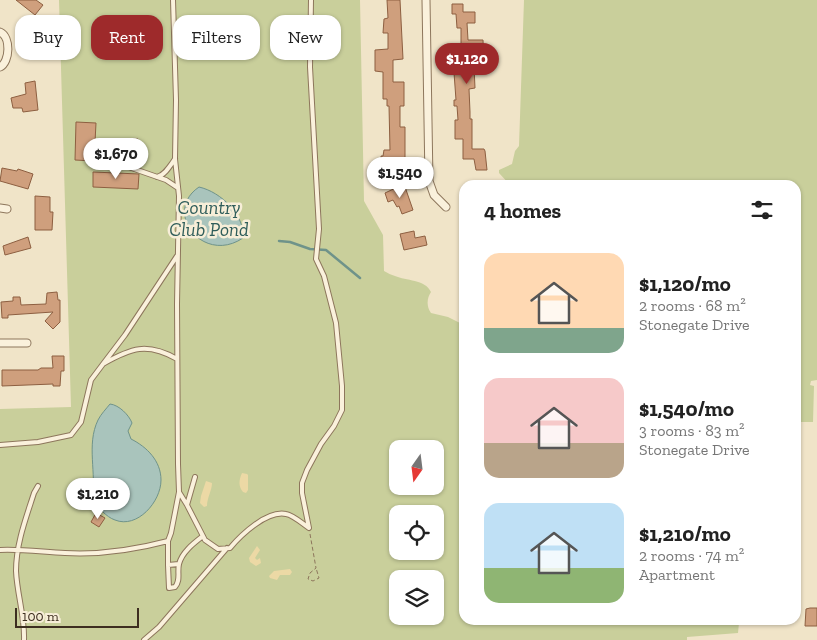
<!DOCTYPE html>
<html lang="en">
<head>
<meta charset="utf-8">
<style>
	:root { --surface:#fff; --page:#f6f6f6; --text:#222; --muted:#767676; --accent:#9e2a2b }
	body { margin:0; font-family:"Zilla Slab",serif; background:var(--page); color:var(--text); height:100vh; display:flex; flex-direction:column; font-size:19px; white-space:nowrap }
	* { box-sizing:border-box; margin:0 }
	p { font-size:16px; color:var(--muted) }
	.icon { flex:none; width:28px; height:28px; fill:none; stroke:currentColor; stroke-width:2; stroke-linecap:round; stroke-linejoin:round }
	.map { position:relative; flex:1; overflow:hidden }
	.panel { position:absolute; left:459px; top:180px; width:342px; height:445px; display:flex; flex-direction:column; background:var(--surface); border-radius:15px; box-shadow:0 1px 4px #0004 }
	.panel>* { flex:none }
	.guide { position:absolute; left:15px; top:15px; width:369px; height:45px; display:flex; gap:10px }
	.needle { width:32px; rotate:194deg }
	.tools { position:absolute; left:389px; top:440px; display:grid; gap:10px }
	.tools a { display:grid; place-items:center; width:55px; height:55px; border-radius:10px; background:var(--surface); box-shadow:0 1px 4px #0004; font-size:25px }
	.scale { position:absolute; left:15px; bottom:12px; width:124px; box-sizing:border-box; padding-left:5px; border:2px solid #3d2e20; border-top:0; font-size:14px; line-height:18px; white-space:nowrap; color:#3d2e20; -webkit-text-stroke:4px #f7eed8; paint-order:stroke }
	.price { position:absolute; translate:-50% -42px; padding:0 11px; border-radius:18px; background:#fff; color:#222; font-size:16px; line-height:32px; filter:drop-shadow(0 1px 2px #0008) }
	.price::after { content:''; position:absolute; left:50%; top:30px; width:15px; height:11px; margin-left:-8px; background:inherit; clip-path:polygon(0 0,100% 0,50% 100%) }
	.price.active { background:var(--accent); color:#fff }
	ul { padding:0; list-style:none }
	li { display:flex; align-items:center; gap:15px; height:125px; padding:0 25px }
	li span { display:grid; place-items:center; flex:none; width:140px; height:100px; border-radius:15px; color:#555 }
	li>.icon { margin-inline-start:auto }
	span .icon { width:60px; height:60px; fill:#fffc; stroke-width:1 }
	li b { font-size:21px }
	h2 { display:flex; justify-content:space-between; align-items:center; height:60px; padding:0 25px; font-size:21px }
	.pill { padding:0 18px; border-radius:15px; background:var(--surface); box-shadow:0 1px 4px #0004; font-size:18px; line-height:45px }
	.pill.active { background:var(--accent); color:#fff }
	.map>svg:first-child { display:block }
	.green { fill:#c9cf9b; fill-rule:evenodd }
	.sand { fill:#ecd9a5 }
	.water { fill:#a9c4bc; stroke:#6f938a }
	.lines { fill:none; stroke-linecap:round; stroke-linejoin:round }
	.stream { stroke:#6f938a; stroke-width:2.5 }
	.building { fill:#cf9f7d; stroke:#8d5f41 }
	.lane-casing { stroke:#8d765c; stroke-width:6 }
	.street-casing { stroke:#8d765c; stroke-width:9 }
	.path { stroke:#8d765c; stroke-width:1; stroke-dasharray:4 2.5; stroke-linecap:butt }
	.lane { stroke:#faf1dc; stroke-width:4 }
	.street { stroke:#faf1dc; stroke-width:7 }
	.labels { text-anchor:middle; stroke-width:5; stroke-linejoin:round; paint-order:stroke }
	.water-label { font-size:19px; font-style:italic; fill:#2f5d5a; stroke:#f7eed8 }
</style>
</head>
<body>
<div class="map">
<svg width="817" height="640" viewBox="0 0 817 640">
	<rect width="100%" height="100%" fill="#f0e4c8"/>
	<path class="green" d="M59 0H360L364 201 383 235 384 271C388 273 391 275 395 276 406 281 425 279 431 292 427 298 426 306 431 313L448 317 464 325V620H746L739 623 738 633 687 637V640H0V409L71 407ZM398 449H435V486H398ZM398 514H435V551H398ZM398 579H435V616H398Z
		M524 0H817V380L811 381 810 385 814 386 813 422H796V185H510L499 173V170L512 164 515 151 519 146Z"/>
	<path class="sand" d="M242 473 247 474 248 475V490L246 493 243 492C238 486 239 480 242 473Z
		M206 481 212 483C212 490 207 498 207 506L204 507 200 503 201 496Z
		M257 546 260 550 255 558 257 560 260 558 261 563 256 566 250 562 249 558Z
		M290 569 292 572 290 575H280L277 580 270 578 269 576 274 571Z"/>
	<path class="water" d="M199 187C221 192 245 215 243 238 203 265 162 212 199 187Z
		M110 404C119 405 129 415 132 423L128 431 131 439C147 447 161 461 161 480 161 502 137 529 115 520 106 517 98 507 92 500 97 473 86 445 98 420 101 414 106 409 110 404Z"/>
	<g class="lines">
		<path class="stream" d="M279 241 290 242 310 249 326 250 360 278"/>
	</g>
	<path class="building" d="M16 0H36L43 5 35 15Z
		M387 0H400L403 59 393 60V82H404V106H400V127H405V174H384V169H382L381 156H383L384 150H390L389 106H387V99H383V72L375 71V50L388 49V33H383L384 19 388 18Z
		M452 4H463V12H475V23H467L468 40H483L484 67H474L475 88 469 89 470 112V119H472V149H484L485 151 487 170H476L474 159H463V139H455V120H458L457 106H454V100H456L453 59H461V28H457L456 14H452Z
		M51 34V55H35V48L32 47V43H30V35Z
		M35 81 38 110 23 112 22 108H13L11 98 26 94 25 83Z
		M76 122 96 123 94 161 75 160Z
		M127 139H138V158H127Z
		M2 168 17 171 18 169 33 174 28 189 0 181Z
		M93 172 139 174 138 189 93 187Z
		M404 184 413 210 402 214 399 206 397 207 393 200 388 202 385 193Z
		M35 196 50 197V212H53L52 230H35Z
		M414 231 415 238 425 236 427 245 404 250 400 234Z
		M28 237 31 248 5 255 3 246Z
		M57 292 58 300H60V322L53 329 45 321 53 312 8 315V318H2L1 302 13 301V297H20L21 305 46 304 47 293Z
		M52 356H64V371H61L60 386H53V384L2 386V370H38L41 368H53Z
		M96 513 105 518 99 527 91 522Z
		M810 608H817V626H805L806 609Z"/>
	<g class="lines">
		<g class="lane-casing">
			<path id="lane" d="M173 0 176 100 175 159 179 196 177 304 178 464 179 492 187 505 195 477
				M120 164 166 180 178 188
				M157 177C165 175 170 166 175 159
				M177 359C147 342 131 348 103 364L125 335 177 256
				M0 445 38 442 71 435 81 422 91 380 103 364
				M187 505 205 540 218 549 230 548C241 535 267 510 286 514 293 515 303 524 309 528L302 493V483L307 470 321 444 334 426 342 410V386L336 323 324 276 316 259 319 229 310 67 311 0
				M168 541V565
				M0 550C22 549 43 552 65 553 100 555 134 550 168 541L171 533 179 492
				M179 564 168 565 169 588 175 587C181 580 177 573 179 564 182 552 194 543 203 536
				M24 640C25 617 17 594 16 571 16 544 26 518 34 493L38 486
				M144 640 159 627 227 548"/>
		</g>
		<g class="street-casing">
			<path id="street" d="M426 0 429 181 434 195 446 207
				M0 32C11 37 10 62 0 67
				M0 208 7 209
				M0 343H27"/>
		</g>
		<path class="path" d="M310 534 316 568 310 573 308 579 313 581 319 578 316 568"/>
		<use href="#lane" class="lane"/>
		<use href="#street" class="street"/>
	</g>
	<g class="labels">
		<g class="water-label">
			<text x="209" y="214">Country<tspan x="209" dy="22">Club Pond</tspan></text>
		</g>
	</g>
</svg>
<div class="tools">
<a><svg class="needle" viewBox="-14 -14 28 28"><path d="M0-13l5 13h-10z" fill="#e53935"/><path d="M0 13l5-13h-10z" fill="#767676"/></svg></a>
<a><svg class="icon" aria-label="locate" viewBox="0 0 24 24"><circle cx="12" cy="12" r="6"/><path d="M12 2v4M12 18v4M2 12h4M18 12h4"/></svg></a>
<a><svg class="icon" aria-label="layers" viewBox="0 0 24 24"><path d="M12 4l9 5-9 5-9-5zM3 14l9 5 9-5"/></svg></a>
</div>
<div class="scale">100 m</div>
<b class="price active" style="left:467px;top:85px">$1,120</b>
<b class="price" style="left:116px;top:180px">$1,670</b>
<b class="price" style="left:400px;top:199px">$1,540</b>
<b class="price" style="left:98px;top:520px">$1,210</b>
<div class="guide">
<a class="pill">Buy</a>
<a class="pill active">Rent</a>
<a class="pill">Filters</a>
<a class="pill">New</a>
</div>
<section class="panel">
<h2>4 homes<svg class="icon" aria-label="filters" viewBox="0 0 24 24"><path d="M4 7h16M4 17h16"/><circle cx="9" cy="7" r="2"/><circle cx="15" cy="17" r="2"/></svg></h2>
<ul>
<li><span style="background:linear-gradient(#ffd9b3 75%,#7fa58c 0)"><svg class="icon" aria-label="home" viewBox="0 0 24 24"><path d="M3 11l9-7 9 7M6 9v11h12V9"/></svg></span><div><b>$1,120/mo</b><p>2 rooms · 68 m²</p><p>Stonegate Drive</p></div></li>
<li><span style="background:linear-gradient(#f6c9c9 65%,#b9a48a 0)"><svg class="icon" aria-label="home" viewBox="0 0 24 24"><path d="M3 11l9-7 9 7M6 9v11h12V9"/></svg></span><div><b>$1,540/mo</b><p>3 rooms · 83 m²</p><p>Stonegate Drive</p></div></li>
<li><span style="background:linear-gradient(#bfe0f5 65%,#8fb573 0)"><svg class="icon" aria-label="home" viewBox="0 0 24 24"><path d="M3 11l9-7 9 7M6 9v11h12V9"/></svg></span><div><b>$1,210/mo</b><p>2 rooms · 74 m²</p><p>Apartment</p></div></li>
</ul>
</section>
</div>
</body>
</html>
